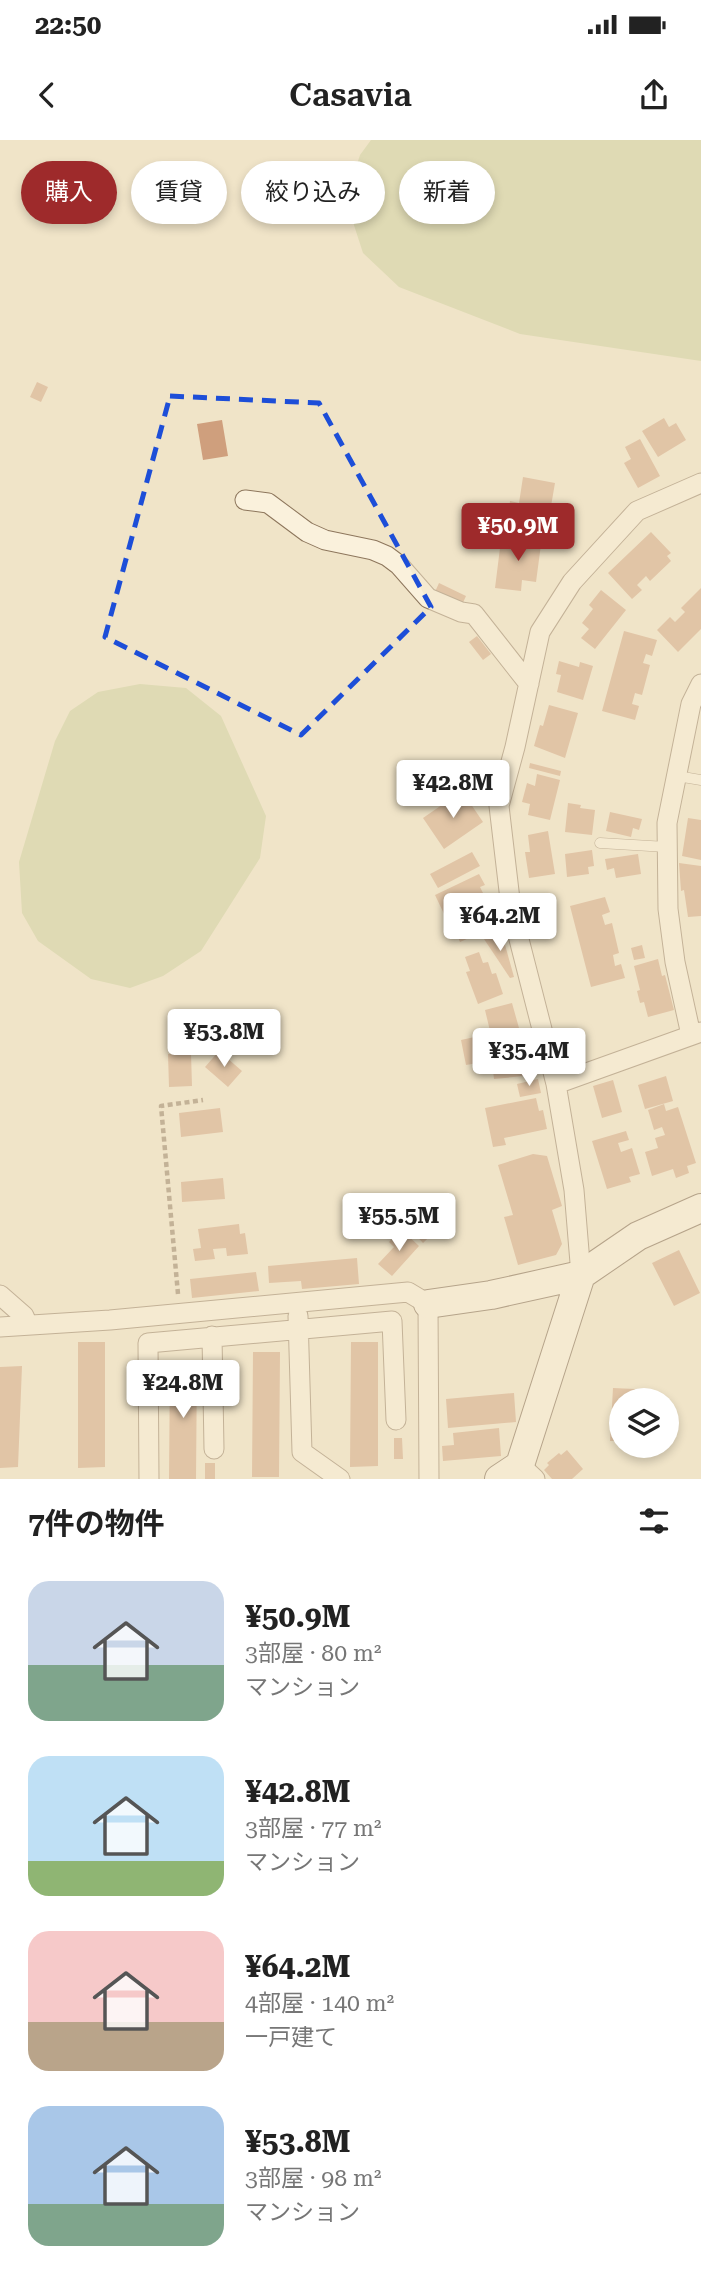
<!DOCTYPE html>
<html lang="ja">
<head>
<meta charset="utf-8">
<style>
	:root { --surface:#fff; --page:#f6f6f6; --text:#222; --muted:#767676; --accent:#9e2a2b }
	body { margin:0; font-family:"Roboto Serif","Noto Sans JP",serif; background:var(--page); color:var(--text); height:100vh; display:flex; flex-direction:column; font-size:26px; white-space:nowrap }
	* { box-sizing:border-box; margin:0 }
	p { font-size:23px; color:var(--muted) }
	.icon { flex:none; width:38px; height:38px; fill:none; stroke:currentColor; stroke-width:2; stroke-linecap:round; stroke-linejoin:round }
	.map { position:relative; height:1339px; overflow:hidden }
	.sheet { display:flex; flex-direction:column; background:var(--surface); flex:1 }
	.sheet>* { flex:none }
	.top-card { position:absolute; left:21px; top:21px; width:660px; height:63px; display:flex; gap:14px }
	.fabs { position:absolute; left:609px; top:1248px; display:grid; gap:14px }
	.fabs a { display:grid; place-items:center; width:70px; height:70px; border-radius:50%; background:var(--surface); box-shadow:0 4px 10px #0003; font-size:35px }
	.price { position:absolute; translate:-50% -60px; padding:0 16px; border-radius:7px; background:#fff; color:#222; font-size:23px; line-height:46px; filter:drop-shadow(0 2px 4px #0008) }
	.price::after { content:''; position:absolute; left:50%; top:42px; width:21px; height:16px; margin-left:-10px; background:inherit; clip-path:polygon(0 0,100% 0,50% 100%) }
	.price.current { background:var(--accent); color:#fff }
	ul { padding:0; list-style:none }
	li { display:flex; align-items:center; gap:21px; height:175px; padding:0 28px }
	li span { display:grid; place-items:center; flex:none; width:196px; height:140px; border-radius:21px; color:#555 }
	li>.icon { margin-inline-start:auto }
	span .icon { width:84px; height:84px; fill:#fffc; stroke-width:1 }
	li b { font-size:30px }
	h2 { display:flex; justify-content:space-between; align-items:center; height:84px; padding:0 28px; font-size:30px }
	.pill { padding:0 24px; border-radius:32px; background:var(--surface); box-shadow:0 4px 10px #0003; font-size:24px; line-height:63px }
	.pill.current { background:var(--accent); color:#fff }
	.status { display:flex; justify-content:space-between; align-items:center; height:49px; padding:0 35px; background:var(--surface); direction:ltr }
	.status svg { height:19px; fill:currentColor }
	header { display:flex; justify-content:space-between; align-items:center; height:91px; padding:0 28px; background:var(--surface); font-size:32px; font-weight:600 }
	.map>svg:first-child { display:block }
	.green { fill:#c9cf9b }
	.building { fill:#cf9f7d }
	.lines { fill:none; stroke-linecap:round; stroke-linejoin:round }
	.lane-casing { stroke:#8d765c; stroke-width:11 }
	.street-casing { stroke:#8d765c; stroke-width:21 }
	.secondary-casing { stroke:#6f573f; stroke-width:30 }
	.path { stroke:#8d765c; stroke-width:4.5; stroke-dasharray:5 3.5; stroke-linecap:butt }
	.lane { stroke:#faf1dc; stroke-width:10 }
	.street { stroke:#faf1dc; stroke-width:19 }
	.secondary { stroke:#faf1dc; stroke-width:28 }
	.marked { fill:none; stroke:#1d4ed8; stroke-width:5; stroke-dasharray:14 9; stroke-linejoin:round }
</style>
</head>
<body>
<div class="status"><b>22:50</b><svg viewBox="0 0 49 12"><path d="M0 12V9h3v3zM5 12V6h3v6zM10 12V3h3v9zM15 12V0h3v12zM26 1h20v11H26zM47 4h2v5h-2z"/></svg></div>
<header><svg class="icon" aria-label="back" viewBox="0 0 24 24"><path d="M15 5l-7 7 7 7"/></svg>Casavia<svg class="icon" aria-label="share" viewBox="0 0 24 24"><path d="M12 15V3M7 8l5-5 5 5M5 13v7h14v-7"/></svg></header>
<div class="map">
<svg width="701" height="1339" viewBox="0 0 701 1339">
	<rect width="100%" height="100%" fill="#f0e4c8"/>
	<path class="green" d="M371 0H701V221L520 194 399 147 363 113 352 79 348 52 360 15Z
		M140 544 186 548 221 576 266 676 260 718 201 811 163 836 130 848 91 839 38 801 22 773 19 722 55 601 70 571 98 552Z"/>
	<path class="building" d="M37 242 48 247 41 262 30 257Z
		M664 278 669 287 676 283 686 300 658 317 642 291Z
		M222 280 228 316 203 320 197 284Z
		M640 299 660 336 638 348 624 323 631 319 625 307Z
		M523 337 555 343 550 372 545 371 542 392 507 386 506 390 492 388 496 367 509 369 510 361 519 363Z
		M551 387 570 394 566 404 548 396Z
		M651 392 671 413 667 416 671 421 650 441 646 436 637 445 642 450 632 459 608 433Z
		M526 395 542 397 536 442 522 440 521 451 495 448 501 400 526 403Z
		M439 443 466 456 461 467 434 454Z
		M701 448V489L678 512 657 490 670 477 675 482 685 472 681 468Z
		M601 450 626 470 595 509 581 498 589 489 582 483 593 469 589 465Z
		M624 491 657 500 652 516 646 514 643 523 650 525 642 555 635 553 632 564 639 566 635 580 602 571Z
		M477 496 491 514 483 520 469 502Z
		M559 521 579 527 580 522 593 526 583 560 557 552 561 535 556 534Z
		M549 565 578 573 565 618 534 606 540 585 543 586Z
		M530 623 561 631 560 636 529 628Z
		M537 634 560 640 550 680 528 675 530 664 522 662 527 643 535 646Z
		M462 651 483 682 444 709 423 678Z
		M568 663 581 665 580 668 595 670 592 695 565 692Z
		M610 672 642 679 639 690 633 688 631 697 606 691Z
		M688 678 701 680V720L682 716Z
		M548 691 555 734 529 738 525 712H530L528 695Z
		M592 710 594 726 588 727 589 734 567 737 565 714Z
		M472 712 480 726 438 748 430 734Z
		M638 714 641 734 616 738 614 728 607 730 605 719Z
		M679 723 701 726V776L688 777 684 750 681 751Z
		M479 734 485 745 480 747 483 753 477 755 480 762 446 778 435 755Z
		M605 757 610 772 602 775 605 785 612 783 619 813 613 815 615 826 621 824 625 838 591 847 570 766Z
		M473 774 478 785 472 787 476 795 460 802 452 784Z
		M502 794 514 837 510 838 484 799Z
		M642 805 645 818 634 820 631 808Z
		M479 812 483 823 488 822 492 834 496 833 503 854 478 864 466 832 470 831 465 817Z
		M658 819 662 836 665 835 674 870 648 877 644 862 640 863 637 851 640 850 634 826Z
		M512 863 519 888 491 895 485 870Z
		M479 896 484 922 466 925 461 900Z
		M530 903 534 935 494 939 490 907Z
		M219 911 242 931 228 947 205 927Z
		M191 913 192 946 169 947 168 914Z
		M666 936 673 961 645 969 638 945Z
		M538 939 541 953 520 957 517 944Z
		M613 940 622 972 602 978 593 946Z
		M536 958 539 971 543 970 547 989 504 998 506 1005 493 1007 485 968Z
		M664 964 666 971 678 967 696 1023 687 1026 689 1033 676 1038 673 1029 652 1036 645 1012 658 1008 655 998 665 995 662 987 654 990 648 970Z
		M220 968 223 992 181 997 179 973Z
		M626 991 629 1000 618 1003 621 1012 632 1008 640 1034 629 1037 631 1042 607 1049 592 1001Z
		M533 1014 547 1016 562 1066 552 1070 562 1104 556 1115 518 1125 504 1077 513 1075 498 1025Z
		M223 1038 225 1059 182 1062 181 1042Z
		M441 1060 454 1073 423 1103 406 1085 428 1063 432 1068Z
		M239 1084 240 1094 245 1093 248 1114 227 1116 226 1108 213 1109 215 1119 195 1121 193 1109 201 1108 198 1089Z
		M401 1089 419 1106 392 1136 378 1124 394 1107 389 1102Z
		M679 1110 700 1153 674 1166 652 1123Z
		M357 1118 359 1144 302 1149 301 1141 269 1143 268 1126Z
		M256 1132 259 1151 192 1158 190 1139Z
		M78 1202H105V1327L78 1328Z
		M351 1202H378V1326L350 1327Z
		M253 1212H280L279 1337H252Z
		M170 1220H197L196 1339H169Z
		M22 1226 18 1327 0 1328V1227Z
		M613 1248 635 1249V1260H621V1301H610Z
		M514 1253 516 1282 448 1288 446 1259Z
		M499 1288 501 1316 443 1321 442 1306 454 1305 453 1293Z
		M394 1298H402L403 1319H394Z
		M567 1310 583 1329 572 1339H552L544 1330 549 1325 547 1323 559 1313 561 1315Z
		M205 1323H215V1339H205Z"/>
	<g class="lines">
		<g class="lane-casing">
			<path id="lane" d="M677 636 701 640
				M600 703 667 707"/>
		</g>
		<g class="street-casing">
			<path id="street" d="M245 360 268 363 307 392 325 400 373 410 387 416 399 425 428 458 461 472 474 474 529 544
				M691 895 675 822 668 769 667 683 691 564 701 544
				M556 944 701 892
				M581 1135 574 1050 556 944 511 768 499 666 515 607 540 492 572 442 637 371 701 343
				M0 1155 24 1176 28 1185
				M298 1176 302 1312 340 1339
				M0 1187 110 1180 408 1152 428 1164 429 1339
				M212 1196 214 1309
				M520 1325 535 1339
				M149 1339 148 1203 392 1181 396 1280"/>
		</g>
		<g class="secondary-casing">
			<path id="secondary" d="M428 1164 491 1155 581 1135 638 1096 701 1068
				M499 1339 520 1325 581 1135"/>
		</g>
		<path class="path" d="M178 1154 161 966 203 960"/>
		<use href="#lane" class="lane"/>
		<use href="#street" class="street"/>
		<use href="#secondary" class="secondary"/>
	</g>
	<path d="M0 0H701V1339H0ZM170 256 319 263 431 467 301 595 105 497Z" fill="#f0e4c8" fill-opacity=".55" fill-rule="evenodd"/>
	<path class="marked" d="M170 256 319 263 431 467 301 595 105 497Z"/>
</svg>
<div class="fabs">
<a><svg class="icon" aria-label="layers" viewBox="0 0 24 24"><path d="M12 4l9 5-9 5-9-5zM3 14l9 5 9-5"/></svg></a>
</div>
<b class="price current" style="left:518px;top:423px">¥50.9M</b>
<b class="price" style="left:453px;top:680px">¥42.8M</b>
<b class="price" style="left:500px;top:813px">¥64.2M</b>
<b class="price" style="left:224px;top:929px">¥53.8M</b>
<b class="price" style="left:529px;top:948px">¥35.4M</b>
<b class="price" style="left:399px;top:1113px">¥55.5M</b>
<b class="price" style="left:183px;top:1280px">¥24.8M</b>
<div class="top-card">
<a class="pill current">購入</a>
<a class="pill">賃貸</a>
<a class="pill">絞り込み</a>
<a class="pill">新着</a>
</div>
</div>
<section class="sheet">
<h2>7件の物件<svg class="icon" aria-label="filters" viewBox="0 0 24 24"><path d="M4 7h16M4 17h16"/><circle cx="9" cy="7" r="2"/><circle cx="15" cy="17" r="2"/></svg></h2>
<ul>
<li><span style="background:linear-gradient(#c9d6e8 60%,#7fa58c 0)"><svg class="icon" aria-label="home" viewBox="0 0 24 24"><path d="M3 11l9-7 9 7M6 9v11h12V9"/></svg></span><div><b>¥50.9M</b><p>3部屋 · 80 m²</p><p>マンション</p></div></li>
<li><span style="background:linear-gradient(#bfe0f5 75%,#8fb573 0)"><svg class="icon" aria-label="home" viewBox="0 0 24 24"><path d="M3 11l9-7 9 7M6 9v11h12V9"/></svg></span><div><b>¥42.8M</b><p>3部屋 · 77 m²</p><p>マンション</p></div></li>
<li><span style="background:linear-gradient(#f6c9c9 65%,#b9a48a 0)"><svg class="icon" aria-label="home" viewBox="0 0 24 24"><path d="M3 11l9-7 9 7M6 9v11h12V9"/></svg></span><div><b>¥64.2M</b><p>4部屋 · 140 m²</p><p>一戸建て</p></div></li>
<li><span style="background:linear-gradient(#a9c7e8 70%,#7fa58c 0)"><svg class="icon" aria-label="home" viewBox="0 0 24 24"><path d="M3 11l9-7 9 7M6 9v11h12V9"/></svg></span><div><b>¥53.8M</b><p>3部屋 · 98 m²</p><p>マンション</p></div></li>
</ul>
</section>
</body>
</html>
